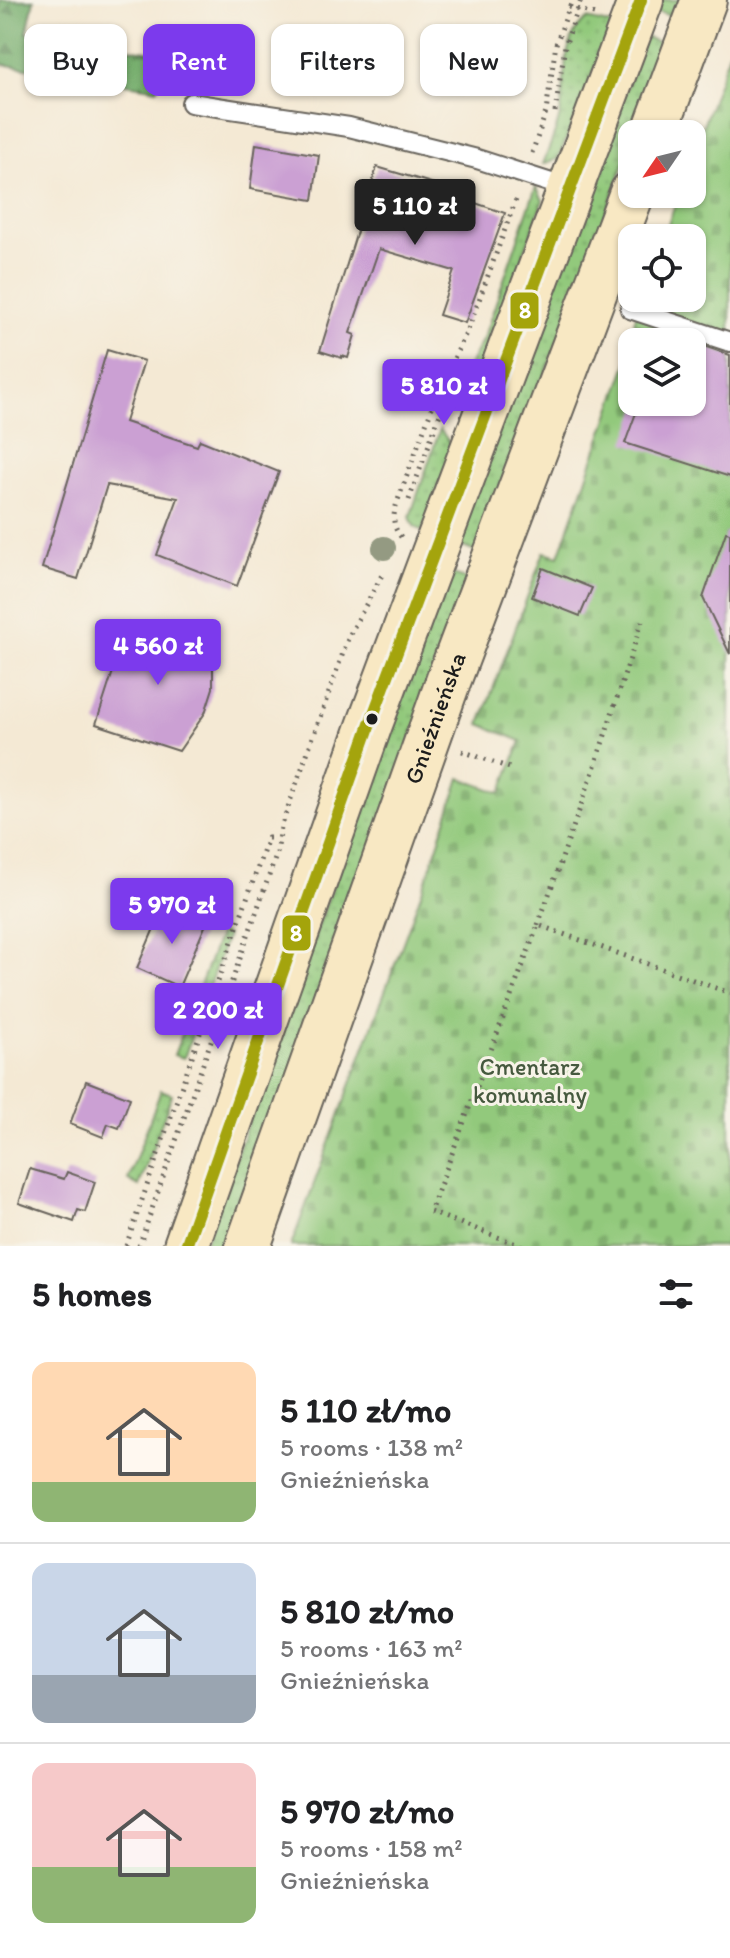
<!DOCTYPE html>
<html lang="en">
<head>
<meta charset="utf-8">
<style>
	:root { --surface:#fff; --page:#f2f2f2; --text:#202124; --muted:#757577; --line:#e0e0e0; --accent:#7c3aed }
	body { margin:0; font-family:Itim,sans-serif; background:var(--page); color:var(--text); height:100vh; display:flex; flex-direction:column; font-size:30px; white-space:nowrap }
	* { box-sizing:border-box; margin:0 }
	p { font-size:26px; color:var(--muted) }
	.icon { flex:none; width:44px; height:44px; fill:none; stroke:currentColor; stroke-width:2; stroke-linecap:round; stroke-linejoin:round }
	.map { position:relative; height:1246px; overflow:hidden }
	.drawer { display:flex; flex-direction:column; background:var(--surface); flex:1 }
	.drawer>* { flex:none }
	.top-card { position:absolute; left:24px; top:24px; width:682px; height:72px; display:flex; gap:16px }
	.needle { width:52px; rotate:235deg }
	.controls { position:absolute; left:618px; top:120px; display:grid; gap:16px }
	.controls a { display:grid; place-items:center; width:88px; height:88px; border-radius:16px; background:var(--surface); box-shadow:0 2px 6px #0004; font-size:40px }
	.price { position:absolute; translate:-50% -68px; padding:0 18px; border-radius:8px; background:var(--accent); color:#fff; font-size:26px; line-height:52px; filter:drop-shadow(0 2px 4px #0008) }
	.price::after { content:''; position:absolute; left:50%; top:48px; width:24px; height:18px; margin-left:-12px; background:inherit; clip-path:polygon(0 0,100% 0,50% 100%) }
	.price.selected { background:#222; color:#fff }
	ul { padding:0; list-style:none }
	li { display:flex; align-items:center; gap:24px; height:200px; padding:0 32px }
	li+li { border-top:2px solid var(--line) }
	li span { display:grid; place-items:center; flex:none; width:224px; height:160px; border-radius:16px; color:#555 }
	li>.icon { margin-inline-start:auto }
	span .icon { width:96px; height:96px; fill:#fffc; stroke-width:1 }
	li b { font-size:34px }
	h2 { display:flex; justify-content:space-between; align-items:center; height:96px; padding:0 32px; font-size:34px }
	.tag { padding:0 28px; border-radius:16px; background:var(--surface); box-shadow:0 2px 6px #0004; font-size:28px; line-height:72px }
	.tag.selected { background:var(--accent); color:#fff }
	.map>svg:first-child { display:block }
	.grass { fill:url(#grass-dots); stroke:#57724c; stroke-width:2 }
	.forest { fill:url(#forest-firs); stroke:#486444; stroke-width:2 }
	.cemetery { fill:url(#cemetery-stones); stroke:#57724c; stroke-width:2 }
	.building { fill:#cba0d3 }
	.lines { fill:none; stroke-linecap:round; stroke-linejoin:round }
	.lane-casing { stroke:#68645c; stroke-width:22 }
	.secondary-casing { stroke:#68645c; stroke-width:48 }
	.path { stroke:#68645c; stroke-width:5; stroke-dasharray:2 6; stroke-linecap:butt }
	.lane { stroke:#fff; stroke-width:18 }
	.secondary { stroke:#f8e8c3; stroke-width:44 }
	.bus-1-casing { stroke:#f7f3e8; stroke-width:18 }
	.bus-1 { stroke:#a4a40b; stroke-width:12 }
	.tree { fill:#949a82 }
	.bus-dot { fill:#1c1c1c; stroke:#f7f3e8; stroke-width:3 }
	.labels { text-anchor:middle; stroke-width:6; stroke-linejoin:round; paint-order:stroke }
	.street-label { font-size:24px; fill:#1c1c1c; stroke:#f7f3e8 }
	.park-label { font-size:24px; fill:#45593e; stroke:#f7f3e8 }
	.line-badge { stroke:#f7f3e8; stroke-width:3 }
	.badge-label { font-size:22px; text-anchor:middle; font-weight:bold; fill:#fff }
</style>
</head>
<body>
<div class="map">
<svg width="730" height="1246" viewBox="0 0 730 1246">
	<defs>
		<pattern id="grass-dots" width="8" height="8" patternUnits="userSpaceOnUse" patternTransform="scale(2)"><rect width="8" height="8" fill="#92c97c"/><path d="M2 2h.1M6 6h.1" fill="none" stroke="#7dac6b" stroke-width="1.8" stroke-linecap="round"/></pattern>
		<pattern id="forest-firs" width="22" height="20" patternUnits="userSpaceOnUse" patternTransform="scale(2)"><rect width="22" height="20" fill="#75ad6c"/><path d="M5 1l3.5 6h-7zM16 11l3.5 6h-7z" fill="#5f8c58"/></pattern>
		<pattern id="cemetery-stones" width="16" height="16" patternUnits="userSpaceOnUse" patternTransform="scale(2)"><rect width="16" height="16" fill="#92c97c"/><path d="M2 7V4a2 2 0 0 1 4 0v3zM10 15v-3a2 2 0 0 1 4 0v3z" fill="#7dac6b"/></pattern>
	</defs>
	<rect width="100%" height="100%" fill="#f7f3e8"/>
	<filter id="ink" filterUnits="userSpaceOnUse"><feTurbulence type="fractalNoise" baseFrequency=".0125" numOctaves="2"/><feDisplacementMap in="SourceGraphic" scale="16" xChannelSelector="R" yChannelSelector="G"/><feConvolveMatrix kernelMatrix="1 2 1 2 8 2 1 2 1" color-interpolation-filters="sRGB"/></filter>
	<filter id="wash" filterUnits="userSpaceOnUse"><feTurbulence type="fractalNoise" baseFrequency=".006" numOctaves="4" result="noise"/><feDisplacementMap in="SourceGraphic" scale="32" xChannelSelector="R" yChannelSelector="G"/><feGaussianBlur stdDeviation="1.8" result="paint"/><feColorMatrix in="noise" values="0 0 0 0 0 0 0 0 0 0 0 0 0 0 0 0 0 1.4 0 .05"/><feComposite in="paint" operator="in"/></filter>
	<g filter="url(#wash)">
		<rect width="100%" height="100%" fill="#f4e9d4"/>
		<path class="grass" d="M660 0H685L678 19 656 11Z
			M587 19 612 25 558 159 543 164C549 148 556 132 560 115 566 86 560 37 587 19Z
			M646 37 668 46 635 134H632V143L478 553 455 544Z
			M536 187 543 200 477 386 451 399 484 337Z
			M440 429 449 442 451 455 422 531 414 526 410 517Z
			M445 572 468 580 230 1246H204Z
			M220 932 227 935 184 1058 174 1055Z
			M161 1090 172 1094 139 1186 128 1180Z"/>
		<path class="forest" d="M0 0H34L27 33 168 54 157 89 0 64Z"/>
		<path class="cemetery" d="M730 50V1246H291L429 872 460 778 501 793 521 741 480 724 544 552 559 556 632 350V402H692V342H635L641 325 634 322 642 298H692V238H663L679 194H692V157Z"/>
		<g id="blocks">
			<path class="building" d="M256 144 319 155 313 200 250 189Z
				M377 167 438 185 437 190 505 213 465 323 439 315 454 271 379 249 350 333 355 335 348 358 342 356V358L320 351Z
				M692 342 730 355V477L625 443 640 402H692Z
				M107 350 144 361 125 422 197 446 200 440 279 472 237 586 157 555 178 498 107 485 78 579 42 568Z
				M726 532 730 533V654L703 598Z
				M543 568 592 588 580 616 532 597Z
				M129 622 213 648V688L205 713 179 751 96 724Z
				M164 905 206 924 179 987 137 968Z
				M86 1081 130 1098 119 1128 108 1124 103 1137 70 1124Z
				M30 1169 64 1179 67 1172 95 1182 85 1212 78 1210 74 1222 19 1203Z"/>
		</g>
	</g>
	<g filter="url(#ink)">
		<use href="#blocks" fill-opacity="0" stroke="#68645c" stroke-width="2"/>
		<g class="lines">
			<g class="lane-casing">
				<path id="lane" d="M191 103 349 127 477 159 570 189
					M630 309 730 342"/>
			</g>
			<g class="secondary-casing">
				<g id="secondary">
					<path d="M654 134 704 0"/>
					<path d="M186 1246 370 724 641 0"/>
					<path id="s1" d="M248 1246 449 679 632 193"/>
				</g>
			</g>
			<path class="path" d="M569 7 594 14
				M555 112 565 46 581 0
				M532 153 546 112 556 44 572 0
				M409 500 446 397 454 382
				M401 537C391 525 393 514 398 500L437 394 469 327 517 197
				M462 751 510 768
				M538 925 594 769 642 621
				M126 1246 268 838H275
				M139 1246 277 853 281 827 349 636 383 573
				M522 1246 430 1212 538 925 730 993"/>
			<use href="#lane" class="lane"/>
			<use href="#secondary" class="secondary"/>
			<g class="bus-1-casing">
				<path id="bus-1" d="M186 1246 370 724 641 0"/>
			</g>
			<use href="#bus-1" class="bus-1"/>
		</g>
		<g class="tree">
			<circle cx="432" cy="378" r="12"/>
			<circle cx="384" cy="548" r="12"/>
		</g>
	</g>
	<circle class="bus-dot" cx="372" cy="719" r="7"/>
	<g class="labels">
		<g class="street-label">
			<text dy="8" stroke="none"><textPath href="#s1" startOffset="560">Gnieźnieńska</textPath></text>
		</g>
		<g class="park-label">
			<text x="530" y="1075">Cmentarz<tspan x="530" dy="28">komunalny</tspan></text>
		</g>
	</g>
	<g class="line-badge">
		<rect x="509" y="291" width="31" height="39" rx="8" fill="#a4a40b"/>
		<rect x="281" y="914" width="31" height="38" rx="8" fill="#a4a40b"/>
	</g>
	<g class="badge-label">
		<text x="525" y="318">8</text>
		<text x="296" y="941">8</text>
	</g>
</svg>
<div class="controls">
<a><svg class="needle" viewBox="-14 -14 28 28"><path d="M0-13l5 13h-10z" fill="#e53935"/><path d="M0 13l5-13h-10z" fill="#757577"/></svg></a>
<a><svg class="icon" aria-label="locate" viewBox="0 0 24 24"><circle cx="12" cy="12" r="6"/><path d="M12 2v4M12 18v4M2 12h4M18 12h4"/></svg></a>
<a><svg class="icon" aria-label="layers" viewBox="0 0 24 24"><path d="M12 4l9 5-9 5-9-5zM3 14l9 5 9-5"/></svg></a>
</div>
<b class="price selected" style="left:415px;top:247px">5 110 zł</b>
<b class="price" style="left:444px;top:427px">5 810 zł</b>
<b class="price" style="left:158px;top:687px">4 560 zł</b>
<b class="price" style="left:172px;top:946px">5 970 zł</b>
<b class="price" style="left:218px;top:1051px">2 200 zł</b>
<div class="top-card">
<a class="tag">Buy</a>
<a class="tag selected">Rent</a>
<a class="tag">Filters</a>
<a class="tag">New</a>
</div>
</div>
<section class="drawer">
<h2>5 homes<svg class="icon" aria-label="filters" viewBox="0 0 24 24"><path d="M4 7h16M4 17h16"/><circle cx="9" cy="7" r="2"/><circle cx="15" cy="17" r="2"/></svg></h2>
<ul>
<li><span style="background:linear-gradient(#ffd9b3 75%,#8fb573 0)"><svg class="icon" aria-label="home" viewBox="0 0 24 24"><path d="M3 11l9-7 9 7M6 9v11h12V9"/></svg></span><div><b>5 110 zł/mo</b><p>5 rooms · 138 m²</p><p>Gnieźnieńska</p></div></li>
<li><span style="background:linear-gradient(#c9d6e8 70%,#9aa5b1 0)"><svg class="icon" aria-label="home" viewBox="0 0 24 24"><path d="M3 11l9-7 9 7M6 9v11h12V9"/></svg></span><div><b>5 810 zł/mo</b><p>5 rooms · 163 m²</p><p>Gnieźnieńska</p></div></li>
<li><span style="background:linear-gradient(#f6c9c9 65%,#8fb573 0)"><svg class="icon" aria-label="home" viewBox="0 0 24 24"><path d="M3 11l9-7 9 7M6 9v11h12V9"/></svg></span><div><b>5 970 zł/mo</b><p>5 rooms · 158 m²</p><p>Gnieźnieńska</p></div></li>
</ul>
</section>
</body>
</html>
